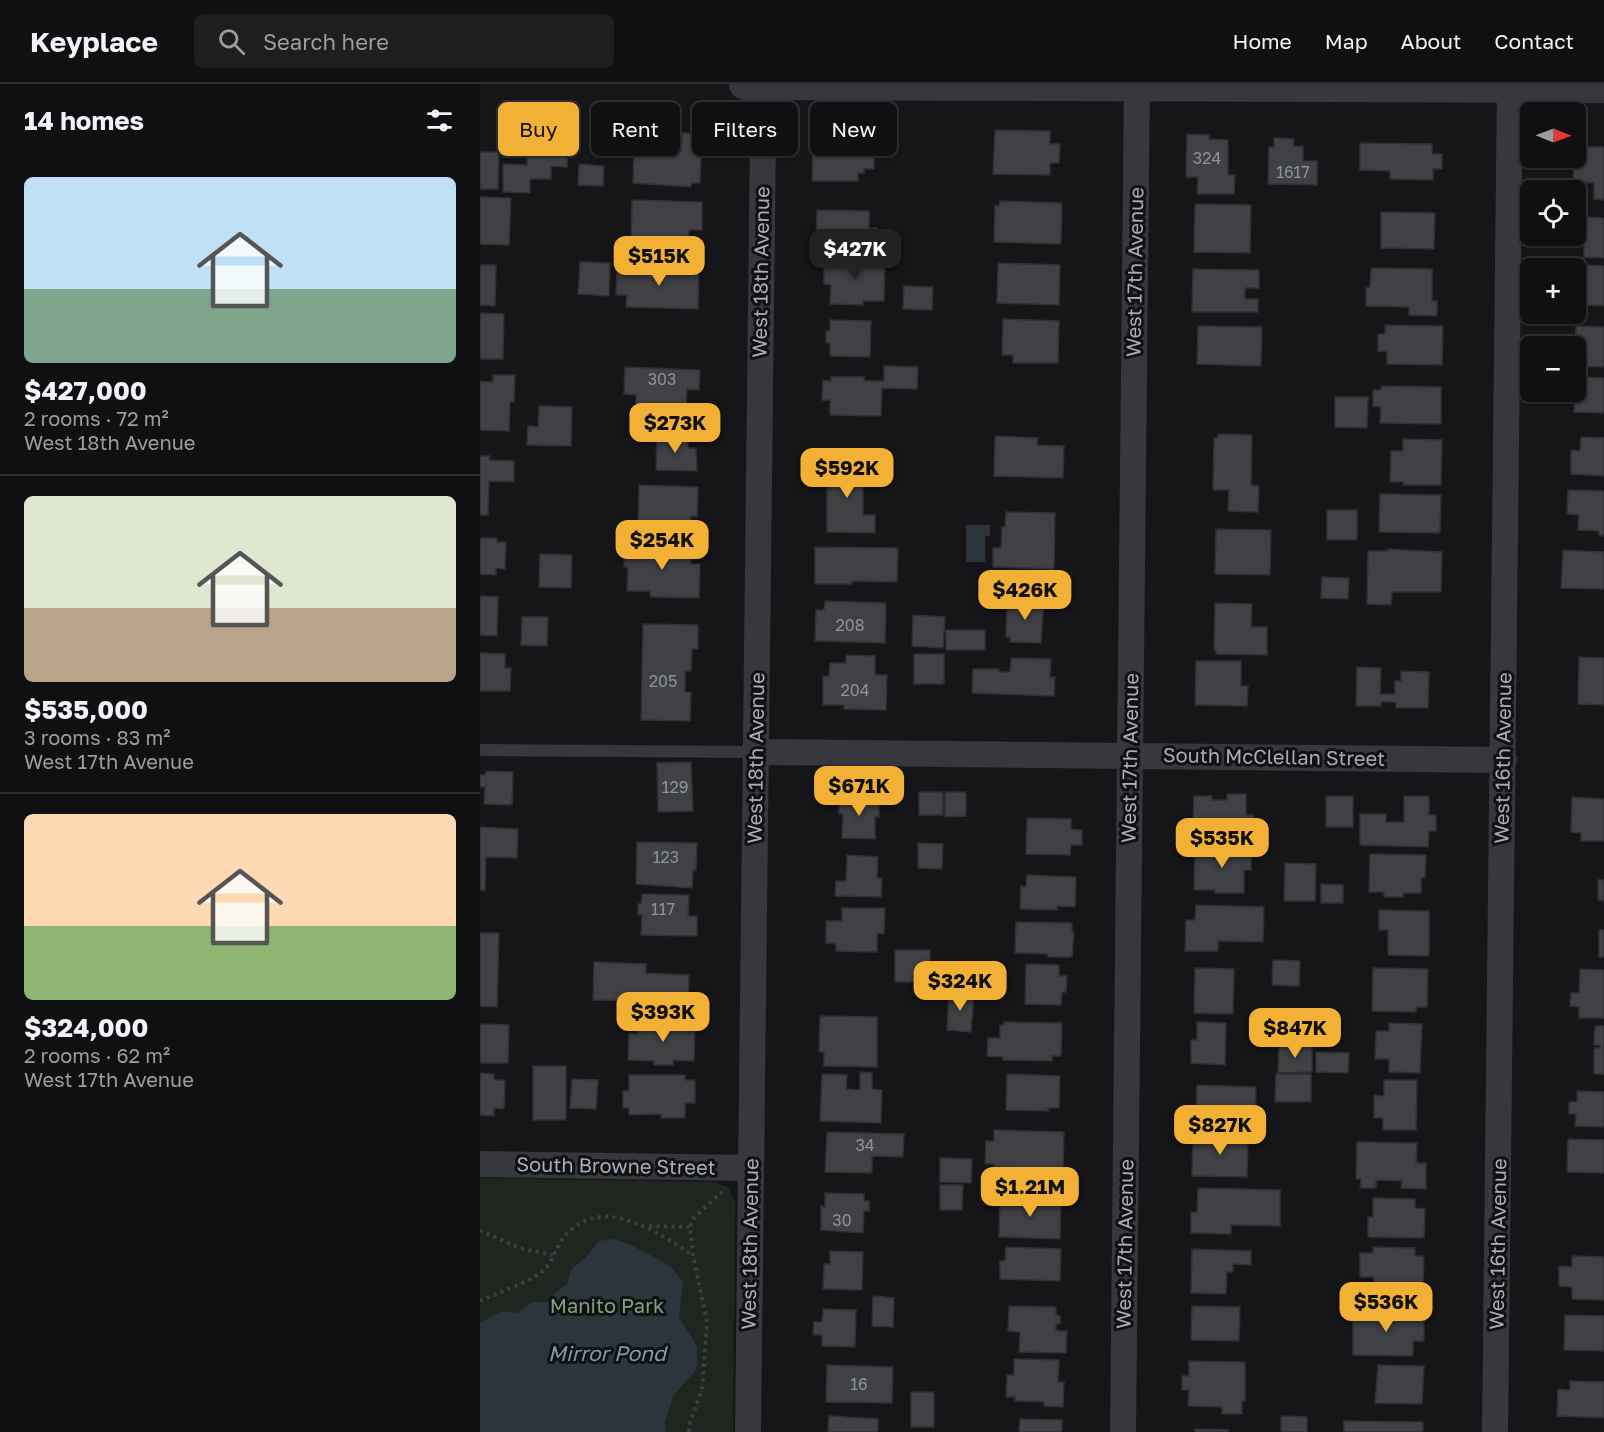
<!DOCTYPE html>
<html lang="en">
<head>
<meta charset="utf-8">
<style>
	:root { --surface:#101012; --page:#1e1e20; --text:#f1f3f6; --muted:#9c9d9f; --line:#303032; --accent:#f2b134 }
	body { margin:0; font-family:"Golos Text",sans-serif; background:var(--page); color:var(--text); height:100vh; display:flex; flex-direction:column; font-size:22px; white-space:nowrap }
	* { box-sizing:border-box; margin:0 }
	p { font-size:20px; color:var(--muted) }
	.icon { flex:none; width:33px; height:33px; fill:none; stroke:currentColor; stroke-width:2; stroke-linecap:round; stroke-linejoin:round }
	.map { position:relative; flex:1; overflow:hidden }
	.drawer { display:flex; flex-direction:column; background:var(--surface); width:480px }
	.drawer>* { flex:none }
	.banner { position:absolute; left:18px; top:18px; width:570px; height:54px; display:flex; gap:12px }
	.needle { width:39px; rotate:91deg }
	.buttons { position:absolute; left:1040px; top:18px; display:grid; gap:12px }
	.buttons a { display:grid; place-items:center; width:66px; height:66px; border-radius:9px; background:var(--surface); box-shadow:0 2px 4px #0004,0 0 0 2px var(--line); font-size:30px }
	.price { position:absolute; translate:-50% -51px; padding:0 14px; border-radius:12px; background:var(--accent); color:#111; font-size:20px; line-height:39px; filter:drop-shadow(0 2px 3px #0008) }
	.price::after { content:''; position:absolute; left:50%; top:36px; width:18px; height:14px; margin-left:-9px; background:inherit; clip-path:polygon(0 0,100% 0,50% 100%) }
	.price.selected { background:#222; color:#fff }
	ul { padding:0; list-style:none }
	li { display:grid; align-content:center; gap:12px; height:318px; padding:0 24px }
	li+li { border-top:2px solid var(--line) }
	li span { display:grid; place-items:center; height:186px; border-radius:9px; color:#555 }
	li>.icon { margin-inline-start:auto }
	span .icon { width:108px; height:108px; fill:#fffc; stroke-width:1 }
	li b { font-size:26px }
	h2 { display:flex; justify-content:space-between; align-items:center; height:72px; padding:0 24px; font-size:26px }
	.pill { padding:0 21px; border-radius:9px; background:var(--surface); box-shadow:0 2px 4px #0004,0 0 0 2px var(--line); font-size:21px; line-height:54px }
	.pill.selected { background:var(--accent); color:#111 }
	header { display:flex; align-items:center; gap:36px; box-sizing:border-box; height:84px; padding:0 30px; background:var(--surface); border-bottom:2px solid var(--line) }
	header strong { font-size:28px }
	nav { display:flex; gap:33px; margin-inline-start:auto; font-size:21px }
	.search { width:420px; height:54px; background:var(--page); display:flex; align-items:center; gap:15px; box-sizing:border-box; padding:0 21px; border-radius:9px; color:var(--muted); font-size:22px }
	main { display:flex; flex:1; min-height:0 }
	.map>svg:first-child { display:block }
	.green { fill:#1e261f }
	.water { fill:#2c353c }
	.building { fill:#404145; stroke:#303034; stroke-width:1.5 }
	.lines { fill:none; stroke-linecap:round; stroke-linejoin:round }
	.path { stroke:#3d3f44; stroke-width:4; stroke-dasharray:3 4.5; stroke-linecap:butt }
	.service { stroke:#37383d; stroke-width:12 }
	.minor { stroke:#37383d; stroke-width:26 }
	.tertiary { stroke:#37383d; stroke-width:32 }
	.labels { text-anchor:middle; stroke-width:6; stroke-linejoin:round; paint-order:stroke }
	.number-label { font-size:16px; fill:#8e929b }
	.street-label { font-size:20px; fill:#a8adb8; stroke:#111113 }
	.park-label { font-size:20px; fill:#7fa381; stroke:#111113 }
	.water-label { font-size:21px; font-style:italic; fill:#7f9bb3; stroke:#111113 }
</style>
</head>
<body>
<header>
<strong>Keyplace</strong>
<div class="search"><svg class="icon" aria-label="search" viewBox="0 0 24 24"><circle cx="10" cy="10" r="6"/><path d="M15 15l6 6"/></svg>Search here</div>
<nav><a>Home</a><a>Map</a><a>About</a><a>Contact</a></nav>
</header>
<main>
<section class="drawer">
<h2>14 homes<svg class="icon" aria-label="filters" viewBox="0 0 24 24"><path d="M4 7h16M4 17h16"/><circle cx="9" cy="7" r="2"/><circle cx="15" cy="17" r="2"/></svg></h2>
<ul>
<li><span style="background:linear-gradient(#bfe0f5 60%,#7fa58c 0)"><svg class="icon" aria-label="home" viewBox="0 0 24 24"><path d="M3 11l9-7 9 7M6 9v11h12V9"/></svg></span><div><b>$427,000</b><p>2 rooms · 72 m²</p><p>West 18th Avenue</p></div></li>
<li><span style="background:linear-gradient(#dfe7d0 60%,#b9a48a 0)"><svg class="icon" aria-label="home" viewBox="0 0 24 24"><path d="M3 11l9-7 9 7M6 9v11h12V9"/></svg></span><div><b>$535,000</b><p>3 rooms · 83 m²</p><p>West 17th Avenue</p></div></li>
<li><span style="background:linear-gradient(#ffd9b3 60%,#8fb573 0)"><svg class="icon" aria-label="home" viewBox="0 0 24 24"><path d="M3 11l9-7 9 7M6 9v11h12V9"/></svg></span><div><b>$324,000</b><p>2 rooms · 62 m²</p><p>West 17th Avenue</p></div></li>
</ul>
</section>
<div class="map">
<svg width="1124" height="1348" viewBox="0 0 1124 1348">
	<rect width="100%" height="100%" fill="#161618"/>
	<path class="green" d="M0 1094 234 1098 249 1104 255 1118 253 1348H0Z"/>
	<path class="water" d="M486 441H510V452H505V478H486Z
		M134 1155 153 1162 190 1182 203 1198 199 1233 217 1262V1281L215 1287 194 1311 185 1337 186 1348H0V1239L22 1227 36 1229 53 1218H70L74 1210 87 1200 92 1185 106 1173 119 1157Z"/>
	<path class="building" d="M515 46 570 47V60H580L579 79H570V91L513 90Z
		M65 47H79L78 51H88L87 83 71 82V95H50V109L23 108V80L47 81 48 50H65Z
		M345 47H394V85H384V89H378V97H332L333 63H345Z
		M202 49H222L220 99H211V103L153 99 154 58 202 57Z
		M707 50 729 51V55L748 56V91H755L754 110H717L718 93H706Z
		M794 54 814 55 813 62H823V77H837V101L788 100 789 63H794Z
		M880 59 952 60V70H962V85H953V96L910 95V87L880 86Z
		M1095 63H1124V116L1114 115V99L1093 98Z
		M0 68H19L18 105H0Z
		M99 80 124 82 123 102 98 101Z
		M0 113 31 114 29 161 0 160Z
		M152 116 222 118V146H209L208 163 151 162Z
		M520 117 582 119 581 160 514 158 515 121 519 122Z
		M715 120 771 121 770 169 714 168Z
		M337 126 389 127V144H397V166H336Z
		M901 128 955 129 954 165 901 164Z
		M1104 133 1123 134 1124 136V174L1104 173V161H1095V139H1104Z
		M344 173 405 174 404 217H383V221L350 220 351 201 344 200Z
		M100 178 130 179 129 212 98 210Z
		M518 179 580 181 579 221 517 219Z
		M0 181H16L15 222 0 221Z
		M145 181 219 183 218 225 146 223 147 211H136L137 185 145 186Z
		M1103 181 1124 182V222L1103 221 1104 205H1095V184H1103Z
		M891 184 952 185V217H957V232L929 231V223L886 222V203L890 204Z
		M713 185 779 186V204H765V215H778V228H712Z
		M424 202 453 203 452 226 423 225Z
		M0 229 24 230 23 275H0Z
		M523 235 579 237 578 279H533V271H522Z
		M350 236 391 237 390 273 350 272V259H346V247H350Z
		M905 241 963 242 962 281 907 280V268L898 267V250H905Z
		M718 242 782 243 781 282 717 280Z
		M1096 242 1124 243V283L1095 282Z
		M404 282 438 283 437 305 402 304 401 332 350 331V316H342L343 296 351 297V293H384V297H404Z
		M145 283 220 286 219 306 207 305 206 324 185 323V327L156 326V311L144 310Z
		M13 291H35L34 318H30L29 347 0 346V297L13 298Z
		M1096 293 1124 294V329L1094 328Z
		M901 302 961 303V340L900 339 901 323 893 322V306H901Z
		M855 313H888L887 344 855 343Z
		M59 322 92 323 91 362 47 361 48 342 58 343Z
		M177 348 195 349V354H208V364H216L217 387 176 386Z
		M738 350 772 351 771 401 779 402 778 428 748 427 749 406H733L734 354H738Z
		M515 352 558 354 557 361 584 362 583 394 514 392Z
		M1101 353 1124 354V392L1091 390V366L1100 367Z
		M923 355 962 356 961 401H923L924 398H910L911 367H923Z
		M0 372H10L9 376 34 377V398L9 397 8 431H0Z
		M350 375 383 376V431H395V449L347 448V402H350Z
		M159 401 218 403 217 433 211 432V448L158 447Z
		M1088 406 1124 407V452L1119 451V447L1098 446 1099 431 1087 430Z
		M900 410 961 411 960 449 899 448Z
		M847 426H877V456H847Z
		M526 428 575 429 574 485 513 483V464H521L522 443H525Z
		M736 445 791 446 790 491 735 490Z
		M0 454H17V458H26L25 485 16 484V491L0 490Z
		M145 460 211 462V480H220L219 514 170 513V507H147L148 483H144Z
		M335 463 418 464 417 498 372 497V500H335Z
		M908 465 962 468 961 508H912L911 521 887 520 888 467H908Z
		M1083 466 1124 468V505L1081 504Z
		M60 470 92 471 91 504 59 503Z
		M842 493 869 494 868 515 841 514Z
		M0 512 18 513 17 552 0 551Z
		M527 516 564 517 561 559 530 558V553H526Z
		M345 517 406 519 405 559 335 557 336 526H344Z
		M735 519 772 520 771 543H787V571L736 570V567L734 566Z
		M433 531 465 533 463 564 432 562Z
		M42 533H68L67 562 41 561Z
		M163 540 218 541V565H212L211 587H205V608H211L210 637 161 636Z
		M466 546H505V566H466Z
		M0 569 25 570V584H31L30 607H0Z
		M434 570H464V600H434Z
		M366 571 395 572V591H407L406 626 364 625V621H343V592H349L350 579H366Z
		M1099 573 1124 574V621L1098 620Z
		M531 574 571 575 570 593H575L574 612 492 609 493 585H519V588H530Z
		M716 577H761V602H768L767 622 715 621Z
		M877 583 901 584 900 610H915V597H921V587L949 588 948 624H916V618H901V622H876Z
		M211 678 213 727 178 728 177 679Z
		M6 687 33 688 32 721 4 720 5 703H0V691H5Z
		M439 708H463V731H439Z
		M465 708H486V732L465 733Z
		M747 710H766V731H774V757L718 756V739H713L714 712H732V716H747Z
		M846 712H873V743H846Z
		M924 712H949V731H956V747H949L948 763 880 761V730H906V738H924Z
		M359 713 399 714V733H395V755L362 754 363 730H359Z
		M1092 713 1124 715V757H1101V749L1091 748Z
		M547 734 591 735V745L602 746V761H591L590 771 546 770Z
		M0 743 38 745 37 774 6 773 5 807 0 806Z
		M157 758 217 759 216 786H213L212 804 156 800Z
		M438 759 463 760 462 785 438 784Z
		M715 764H771V786H764V809H735V806H714Z
		M890 770 946 771 945 794H941V809H923V813H904V808H889Z
		M367 771 398 773 397 794H402L401 813 355 812 356 797H366Z
		M805 779 836 780 835 817H804Z
		M547 791 596 793 595 823 577 822V826L540 825 541 802 546 803Z
		M1118 796H1124V817L1118 816Z
		M841 800 863 801V819H841Z
		M162 810 209 811 208 832H217V852L161 851 162 831H158V820H161Z
		M716 821 784 823 783 858 738 857V867H705L706 836H715Z
		M362 824H405L404 850 397 849V868L356 867V860L346 859V837H362Z
		M899 826 949 827V872L908 871V846H899Z
		M536 838 592 839V848H594L592 873H568V870L535 869Z
		M1119 846H1124V873H1119Z
		M0 849H19L17 923 0 922Z
		M415 866H450V898H415Z
		M793 876 820 877 819 902 792 901Z
		M114 878 166 880V889L209 891 208 923 160 922V917L113 916Z
		M546 880 579 881V892H587L586 908H582L581 921 545 920Z
		M715 884 754 885 753 930 714 929Z
		M893 884 948 885 947 923H936V928L892 927Z
		M1100 885 1124 886V934H1099V923L1090 922 1091 909H1099Z
		M469 909 494 911 491 948 467 946Z
		M340 932 397 933V983L344 982V968H339Z
		M158 937 215 939 214 977 193 976V981H174V977L148 976 149 949 157 950Z
		M524 938 582 939 581 972H572V977L523 976V973L507 972 508 954H520V941H524Z
		M717 938 746 939 745 981 711 979V956H717Z
		M909 939 942 940 940 989 909 988V975H895L896 947H909Z
		M0 940 29 941 28 979H0Z
		M1115 942H1124V990H1114V964H1120V961H1114Z
		M799 961H832V988L798 989Z
		M836 968 869 969 868 989 836 988Z
		M53 982H86V1036H53Z
		M380 988 392 989V1005L402 1006 401 1039 340 1037 342 990 367 991 366 1005 380 1006Z
		M0 989 14 990V996H25L24 1025 14 1024V1032L0 1031Z
		M527 990 580 992 579 1024H568V1027L526 1026Z
		M796 990H831V1018H795Z
		M149 991H205V996H215V1019H205V1034H181V1030L149 1031V1024H143V1007H149Z
		M92 995 118 996 116 1025 90 1024Z
		M904 996H937L936 1046H903V1034H894V1011L904 1012Z
		M717 1001 776 1003 775 1039 716 1038Z
		M1097 1007 1124 1008V1043L1095 1042 1096 1030H1089V1018H1097Z
		M514 1046 584 1048 583 1085 514 1083V1080H505L506 1057H514Z
		M347 1048 424 1050 423 1073 392 1072V1089L345 1088Z
		M713 1052 768 1053 767 1093 712 1092Z
		M1088 1055 1124 1056V1089L1087 1088Z
		M877 1058 937 1059 936 1079H946V1105L921 1104 922 1097 896 1096V1104H880L881 1095H876Z
		M460 1074 492 1075 491 1099 460 1098Z
		M460 1101H483L482 1126H460Z
		M718 1104 800 1106V1142L751 1141V1150L711 1149V1128H717Z
		M345 1109 384 1110V1117H389V1127H384L383 1149 341 1146V1122L345 1123Z
		M520 1113 581 1115 580 1155 519 1153Z
		M893 1114 935 1115V1124L945 1125 944 1154 888 1153V1133H893Z
		M526 1163 581 1165 580 1197 520 1195V1177H525Z
		M893 1163 935 1164V1172H944L943 1199H935V1217L893 1216 894 1193H880V1169H893Z
		M712 1165 771 1167V1181L753 1180V1188H747L746 1210 711 1209Z
		M350 1167 383 1168 382 1206 343 1205 344 1180H350Z
		M1092 1172 1124 1173V1216L1092 1215V1203L1079 1202V1182L1092 1183Z
		M393 1212 414 1214 413 1243 392 1242Z
		M529 1222 576 1223V1231L580 1232V1240H576V1247H587L586 1269 539 1268 540 1248 528 1247Z
		M712 1222 760 1223 759 1257 711 1256Z
		M343 1225 376 1226 375 1263 342 1262V1251H333L334 1238H342Z
		M873 1226 916 1227 915 1232 944 1233V1257H933V1272L873 1271Z
		M1085 1231 1124 1232V1267L1084 1266Z
		M534 1275 579 1276 578 1298H584L583 1323 564 1322V1318L535 1317V1313H526L527 1291H534Z
		M709 1277 765 1278V1317H762V1330H742V1323L708 1322 709 1306H702V1292H709Z
		M347 1281 413 1283 412 1319 346 1318Z
		M898 1281 944 1282 942 1320 895 1319Z
		M1090 1297 1124 1298V1334L1077 1332 1078 1305 1090 1306Z
		M431 1308H454V1343H431Z
		M349 1332 398 1335V1348H348Z
		M801 1332 827 1333V1348H801Z
		M540 1335 582 1336V1348H539Z
		M864 1337 943 1338V1348H864Z
		M715 1345 748 1346V1348H715Z"/>
	<g class="lines">
		<path class="path" d="M169 1142 210 1143
			M0 1146 39 1164 73 1171
			M0 1217C15 1210 56 1196 66 1184 74 1175 77 1161 85 1152 122 1109 176 1148 213 1171
			M209 1348 210 1338 222 1306 227 1238 213 1171 210 1143 213 1135 242 1108"/>
		<path class="service" d="M0 666 276 668"/>
		<path class="minor" d="M276 668 1024 676
			M0 1080 271 1084
			M268 1348 283 51 288 0
			M643 1348 657 0
			M1015 1348 1030 0"/>
		<path class="tertiary" d="M265 0 1124 3"/>
	</g>
	<g class="labels">
		<g class="number-label">
			<text x="727" y="80">324</text>
			<text x="813" y="94">1617</text>
			<text x="182" y="301">303</text>
			<text x="370" y="547">208</text>
			<text x="183" y="603">205</text>
			<text x="375" y="612">204</text>
			<text x="195" y="709">129</text>
			<text x="186" y="779">123</text>
			<text x="183" y="831">117</text>
			<text x="385" y="1067">34</text>
			<text x="362" y="1142">30</text>
			<text x="379" y="1306">16</text>
		</g>
		<g class="street-label">
			<text transform="translate(281 188) rotate(-89)" y="7">West 18th Avenue</text>
			<text transform="translate(655 188) rotate(-89)" y="7">West 17th Avenue</text>
			<text transform="translate(794 673) rotate(1)" y="7">South McClellan Street</text>
			<text transform="translate(276 674) rotate(-89)" y="7">West 18th Avenue</text>
			<text transform="translate(650 674) rotate(-89)" y="7">West 17th Avenue</text>
			<text transform="translate(1023 674) rotate(-89)" y="7">West 16th Avenue</text>
			<text transform="translate(136 1082) rotate(1)" y="7">South Browne Street</text>
			<text transform="translate(270 1160) rotate(-89)" y="7">West 18th Avenue</text>
			<text transform="translate(645 1160) rotate(-89)" y="7">West 17th Avenue</text>
			<text transform="translate(1018 1160) rotate(-89)" y="7">West 16th Avenue</text>
		</g>
		<g class="park-label">
			<text x="127" y="1229">Manito Park</text>
		</g>
		<g class="water-label">
			<text x="127" y="1277">Mirror Pond</text>
		</g>
	</g>
</svg>
<div class="buttons">
<a><svg class="needle" viewBox="-14 -14 28 28"><path d="M0-13l5 13h-10z" fill="#e53935"/><path d="M0 13l5-13h-10z" fill="#9c9d9f"/></svg></a>
<a><svg class="icon" aria-label="locate" viewBox="0 0 24 24"><circle cx="12" cy="12" r="6"/><path d="M12 2v4M12 18v4M2 12h4M18 12h4"/></svg></a>
<a>+</a>
<a>−</a>
</div>
<b class="price selected" style="left:375px;top:196px">$427K</b>
<b class="price" style="left:179px;top:203px">$515K</b>
<b class="price" style="left:195px;top:370px">$273K</b>
<b class="price" style="left:367px;top:415px">$592K</b>
<b class="price" style="left:182px;top:487px">$254K</b>
<b class="price" style="left:545px;top:537px">$426K</b>
<b class="price" style="left:379px;top:733px">$671K</b>
<b class="price" style="left:742px;top:785px">$535K</b>
<b class="price" style="left:480px;top:928px">$324K</b>
<b class="price" style="left:183px;top:959px">$393K</b>
<b class="price" style="left:815px;top:975px">$847K</b>
<b class="price" style="left:740px;top:1072px">$827K</b>
<b class="price" style="left:550px;top:1134px">$1.21M</b>
<b class="price" style="left:906px;top:1249px">$536K</b>
<div class="banner">
<a class="pill selected">Buy</a>
<a class="pill">Rent</a>
<a class="pill">Filters</a>
<a class="pill">New</a>
</div>
</div>
</main>
</body>
</html>
